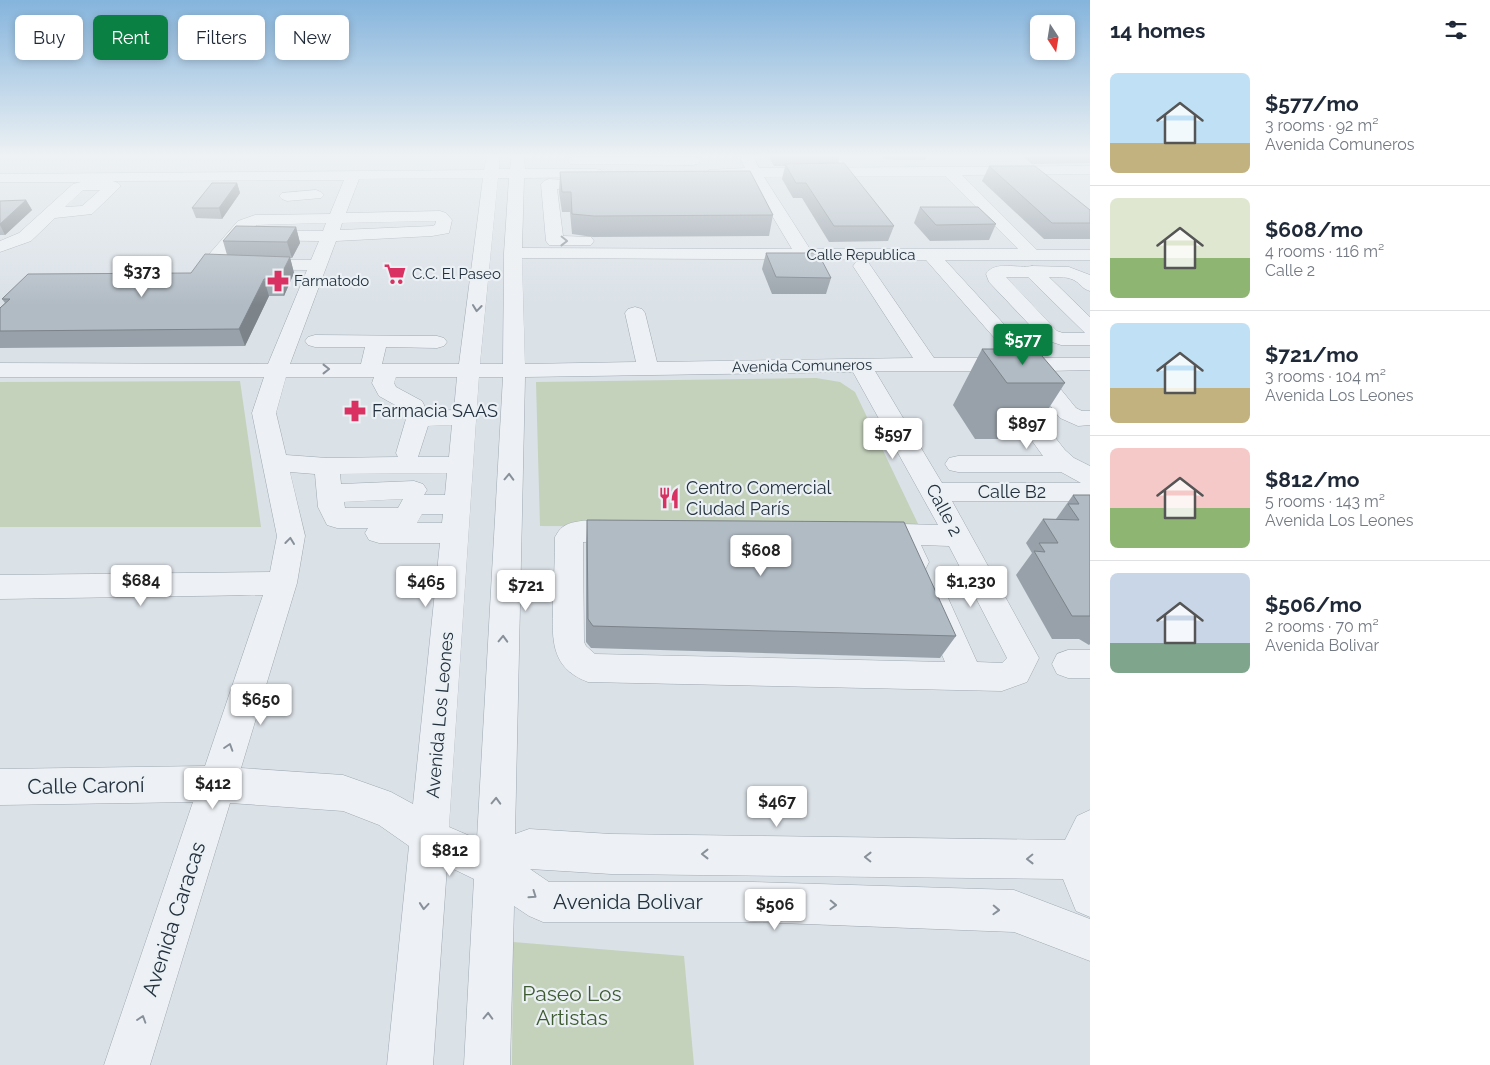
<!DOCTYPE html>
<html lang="en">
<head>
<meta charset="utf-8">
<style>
	:root { --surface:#fff; --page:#f6f6f7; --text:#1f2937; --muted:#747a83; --line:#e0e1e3; --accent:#0b8043 }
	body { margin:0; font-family:Raleway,sans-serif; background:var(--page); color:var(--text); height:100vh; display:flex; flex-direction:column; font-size:19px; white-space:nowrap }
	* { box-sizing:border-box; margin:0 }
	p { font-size:16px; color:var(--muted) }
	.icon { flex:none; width:28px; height:28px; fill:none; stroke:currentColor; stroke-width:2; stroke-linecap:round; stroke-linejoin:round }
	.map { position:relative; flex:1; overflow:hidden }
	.panel { display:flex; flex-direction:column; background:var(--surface); width:400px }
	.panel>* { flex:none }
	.top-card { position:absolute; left:15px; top:15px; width:475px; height:45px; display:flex; gap:10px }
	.needle { width:32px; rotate:168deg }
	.buttons { position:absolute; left:1030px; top:15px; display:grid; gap:10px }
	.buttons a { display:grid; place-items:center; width:45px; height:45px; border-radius:8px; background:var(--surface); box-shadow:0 2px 8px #0003; font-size:25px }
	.price { position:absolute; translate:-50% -42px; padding:0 11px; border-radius:5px; background:#fff; color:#222; font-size:16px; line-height:32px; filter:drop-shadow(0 1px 2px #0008) }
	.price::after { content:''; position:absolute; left:50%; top:30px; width:15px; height:11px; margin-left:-8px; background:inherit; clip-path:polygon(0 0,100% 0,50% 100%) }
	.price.selected { background:var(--accent); color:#fff }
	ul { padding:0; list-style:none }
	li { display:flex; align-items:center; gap:15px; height:125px; padding:0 20px }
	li+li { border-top:1px solid var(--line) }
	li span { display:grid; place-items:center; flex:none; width:140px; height:100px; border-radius:8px; color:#555 }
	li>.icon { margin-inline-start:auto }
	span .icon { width:60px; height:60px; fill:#fffc; stroke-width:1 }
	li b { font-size:21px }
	h2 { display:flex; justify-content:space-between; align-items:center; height:60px; padding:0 20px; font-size:21px }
	.chip { padding:0 18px; border-radius:8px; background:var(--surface); box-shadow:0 2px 8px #0003; font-size:18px; line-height:45px }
	.chip.selected { background:var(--accent); color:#fff }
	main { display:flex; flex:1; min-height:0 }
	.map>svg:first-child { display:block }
	.green { fill:#c4d1bb }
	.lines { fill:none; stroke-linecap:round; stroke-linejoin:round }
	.minor-casing { stroke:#9fa9b1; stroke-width:1 }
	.minor { fill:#edf1f5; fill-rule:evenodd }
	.wall { fill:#98a1a9 }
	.shaded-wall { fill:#7c8389 }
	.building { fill:#b1bbc4; stroke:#7c8389 }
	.oneway { stroke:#88919a }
	.labels { text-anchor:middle; stroke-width:4.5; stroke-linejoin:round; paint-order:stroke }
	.far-street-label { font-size:15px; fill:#23313e; stroke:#eaf0f4 }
	.far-poi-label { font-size:15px; fill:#23313e; stroke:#eaf0f4; text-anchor:start }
	.poi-label { font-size:18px; fill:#23313e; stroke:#eaf0f4; text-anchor:start }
	.street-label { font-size:18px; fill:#23313e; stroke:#eaf0f4 }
	.near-street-label { font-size:21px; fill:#23313e; stroke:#eaf0f4 }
	.near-park-label { font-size:21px; fill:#3e5a30; stroke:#eaf0f4 }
</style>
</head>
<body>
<main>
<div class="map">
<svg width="1090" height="1065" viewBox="0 0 1090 1065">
	<rect width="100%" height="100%" fill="#dae1e7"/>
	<path class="green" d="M816 378 840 382 855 392 920 528 540 526 536 382Z
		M240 381 261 527H0V382Z
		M513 942 684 956 694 1065H512Z"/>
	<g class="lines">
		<g class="minor-casing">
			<path id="minor" d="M487 155H499V169H510L512 155H524L525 169H596L601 170 603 173 601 176 596 177 524 178 522 248 792 249 749 177H714L709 176 707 173 709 170 745 168 741 159 745 155 753 156 759 168 1090 166V174L962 175 1037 250H1090V260H945L1035 358H1090V370L1046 371 1076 408 1082 411H1090V425L1078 426 1060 418 1023 371H875L942 483H1081L1061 472H958L949 470 945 464 949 458 958 456H1043L1002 399 1005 394 1013 392 1021 394 1065 450 1074 458 1090 466V501H952L1039 658 1027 682 1002 691 588 682C547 667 553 634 553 599 554 578 555 558 555 537 558 532 560 528 566 525 579 518 618 520 633 524L637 531 633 538 623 541 583 542 584 642 586 646 595 654 945 662 922 607 926 598 937 595 948 598 977 662 1002 663 1007 658 949 546 921 545 929 562 925 570 915 573 905 570 888 534 892 527 902 524 938 525 853 372 525 377 515 834 529 829 611 834 1065 840 1077 816 1090 810V917L1076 911 1063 879 611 874 530 869 549 882H753L1014 890 1090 919V961L1014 932 753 922H543L529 916 514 906 510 1065H464L474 879 447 866 433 1065H387L409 846 379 825 343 811 230 803 150 1065H104L193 802 0 805V769L205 766 263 595 0 599V575L270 572 277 536 252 413 264 377H0V363L268 364 307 270 213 269 207 268 204 260 238 221 255 215 330 214 344 180 113 181 118 183 121 186 92 214 55 218 31 241 0 252V241L19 233 73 184 81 182H0V174L484 170ZM945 176 1018 249H810L764 177ZM483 178 459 364H382L386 347 437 348 444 346 447 342 444 338 437 336 315 335 308 337 305 341 308 345 315 347H365L361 364H290L336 241 432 236 449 233 452 220 446 213 440 211 346 213 359 179ZM498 178H509L504 253 503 364H480ZM83 190H100L82 206 65 207ZM436 221 435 225 432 226 340 230 342 223ZM326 223 323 231 248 230 257 225ZM240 240 319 241 311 260 224 259ZM522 258 926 260 1012 358H934L868 262 862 261 856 262 853 266 913 358 657 362 645 313 642 309 635 307 628 309 625 313 636 362 525 364ZM286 377H374L372 383 379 396 404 410 406 419 396 453 398 457 327 458 286 455 276 413ZM396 377H457L454 410 427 411 422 401 396 387 394 383ZM479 377H503L477 839 449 827ZM452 425 449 457H418L428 426ZM290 472 315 474 318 507 327 525 337 528H368L365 533 369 540 379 543H440L413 804 391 792 343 775 241 768 297 583 305 536ZM447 473 445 495H424L427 490 423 484 414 481 341 484 340 474ZM403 499 398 508H345L344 502ZM422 514H443L442 523H417Z
				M575 157H693L698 158 700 161 698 164 693 165 570 164 568 161 570 158Z
				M549 179 583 181 586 184 583 187 557 189 563 236 591 237 594 241 591 245H549L546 241 541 184 544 181Z
				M316 190 321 192 324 195 321 198 287 201 282 199 279 196 282 193Z
				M1032 266 1069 267 1090 275V291C1083 289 1082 286 1077 282 1069 276 1058 277 1049 277L1090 317V345H1061L1043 339 989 282 986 274C995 260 1018 269 1032 266ZM1006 277H1028L1085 333H1063L1057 331Z
				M1068 650H1090V678H1068L1057 674 1052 664 1057 654Z"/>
		</g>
		<use href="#minor" class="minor"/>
	</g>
	<path class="wall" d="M767 155H840L838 163 894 226 888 241 829 242 802 198H793L782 179 785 166H774L769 156Z
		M882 155H927L925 160H897L885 159Z
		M1021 155H1090V163L1032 164Z
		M989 166 1090 210V239H1044L982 181Z
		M560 172 773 215 769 236 593 237 572 234 570 212H562L559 192Z
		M237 183 240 193 222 219 196 218 192 208Z
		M26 200 32 210 5 235H0V201Z
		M920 207 996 224 989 240 930 241 914 223Z
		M296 227 300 243 292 258H290L294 273 284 296H269L245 346 0 348V308L5 303 2 299 191 273 227 255 223 241Z
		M766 253 831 278 826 294H772L762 269Z
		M982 349 1065 383 1029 439H975L953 405Z
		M1073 495H1090V644L1089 645 1079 639H1052L1016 575 1032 553 1026 543 1043 519 1056 520V519Z
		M587 520 956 636 940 658 591 648 586 642V544Z"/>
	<path class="shaded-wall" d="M237 183 240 193 222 219 219 208Z
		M26 200 32 210 5 235 0 225V224Z
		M296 227 300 243 292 258 287 242Z
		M290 257 294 273 284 296 279 279Z
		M264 279 269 296 245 346 239 329Z"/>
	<path class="building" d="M844 163 894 226H834L806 183H796L785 164Z
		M989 166H1035L1090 210V223H1052Z
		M750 171 773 215 594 216 572 214 571 192H562L560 172Z
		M212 183H237L219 208H192Z
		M26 200 0 224V201Z
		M920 207H978L996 224 936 225Z
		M236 226 296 227 287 242 223 241Z
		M766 253H818L831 278 776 277Z
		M205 254 290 257 279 279H264L239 329 0 331V308L10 299H2L28 274 191 273Z
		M982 349H1036L1065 383H1007Z
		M1073 495H1090V616H1072L1034 551 1045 552 1039 543H1058L1043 519 1079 520 1068 504H1079Z
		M587 520 904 522 956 636 593 626 588 619Z"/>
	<defs><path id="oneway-chevron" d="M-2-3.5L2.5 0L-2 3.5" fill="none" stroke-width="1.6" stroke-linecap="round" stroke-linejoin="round" transform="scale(1.25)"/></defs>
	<g class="oneway">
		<use href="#oneway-chevron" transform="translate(564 241) rotate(1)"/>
		<use href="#oneway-chevron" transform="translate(477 308) rotate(96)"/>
		<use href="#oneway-chevron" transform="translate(326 369)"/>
		<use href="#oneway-chevron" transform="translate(509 477) rotate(-88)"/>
		<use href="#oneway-chevron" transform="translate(290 541) rotate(-83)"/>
		<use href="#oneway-chevron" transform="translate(503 639) rotate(-88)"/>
		<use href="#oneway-chevron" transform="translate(229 747) rotate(-72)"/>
		<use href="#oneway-chevron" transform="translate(496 801) rotate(-88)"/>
		<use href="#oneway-chevron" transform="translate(705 854) rotate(-180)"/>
		<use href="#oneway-chevron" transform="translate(868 857) rotate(-179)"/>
		<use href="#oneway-chevron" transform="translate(1030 859) rotate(179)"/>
		<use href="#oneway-chevron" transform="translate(533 895) rotate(35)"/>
		<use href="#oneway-chevron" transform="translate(833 905) rotate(2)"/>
		<use href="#oneway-chevron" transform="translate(424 906) rotate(95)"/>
		<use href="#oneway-chevron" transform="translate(996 910) rotate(2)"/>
		<use href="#oneway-chevron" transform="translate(488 1016) rotate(-88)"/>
		<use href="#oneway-chevron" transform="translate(142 1019) rotate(-72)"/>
	</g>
	<linearGradient id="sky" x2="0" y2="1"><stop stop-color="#85b4dc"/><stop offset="0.51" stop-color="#eef2f4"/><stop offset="1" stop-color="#eef2f4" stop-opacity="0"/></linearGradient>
	<rect width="1090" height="305" fill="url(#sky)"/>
	<defs>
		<g id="supermarket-bare" transform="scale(1.725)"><path d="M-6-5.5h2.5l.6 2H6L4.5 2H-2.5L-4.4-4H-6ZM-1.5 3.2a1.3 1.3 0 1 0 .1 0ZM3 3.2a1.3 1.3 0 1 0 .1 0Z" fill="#d93262" stroke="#eaf0f4" stroke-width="2.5" paint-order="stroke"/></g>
		<g id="pharmacy-bare" transform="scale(1.725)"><path d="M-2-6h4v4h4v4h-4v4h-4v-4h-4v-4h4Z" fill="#d93262" stroke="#eaf0f4" stroke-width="2.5" paint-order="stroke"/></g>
		<g id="restaurant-bare" transform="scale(1.725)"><path d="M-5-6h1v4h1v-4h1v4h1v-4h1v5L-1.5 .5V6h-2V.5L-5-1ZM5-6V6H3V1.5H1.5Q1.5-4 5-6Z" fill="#d93262" stroke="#eaf0f4" stroke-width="2.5" paint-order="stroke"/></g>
	</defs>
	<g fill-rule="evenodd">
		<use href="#supermarket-bare" x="395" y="274"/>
		<use href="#pharmacy-bare" x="278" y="281"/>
		<use href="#pharmacy-bare" x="355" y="411"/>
		<use href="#restaurant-bare" x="669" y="498"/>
	</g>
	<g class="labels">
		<g class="far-street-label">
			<text x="861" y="260">Calle Republica</text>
			<text transform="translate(802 366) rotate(-1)" y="5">Avenida Comuneros</text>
		</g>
		<g class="far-poi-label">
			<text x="412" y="279">C.C. El Paseo</text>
			<text x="294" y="286">Farmatodo</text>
		</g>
		<g class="poi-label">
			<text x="372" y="417">Farmacia SAAS</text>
			<text x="686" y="494">Centro Comercial<tspan x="686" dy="21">Ciudad París</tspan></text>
		</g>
		<g class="street-label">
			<text x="1012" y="498">Calle B2</text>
			<text transform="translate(944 510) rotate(62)" y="6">Calle 2</text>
			<text transform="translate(440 715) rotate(-85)" y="6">Avenida Los Leones</text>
		</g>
		<g class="near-street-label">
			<text transform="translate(86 786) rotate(-1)" y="7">Calle Caroní</text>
			<text x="628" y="909">Avenida Bolivar</text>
			<text transform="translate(174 919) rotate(-72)" y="7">Avenida Caracas</text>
		</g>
		<g class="near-park-label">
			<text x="572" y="1001">Paseo Los<tspan x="572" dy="24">Artistas</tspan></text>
		</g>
	</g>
</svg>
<div class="buttons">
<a><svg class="needle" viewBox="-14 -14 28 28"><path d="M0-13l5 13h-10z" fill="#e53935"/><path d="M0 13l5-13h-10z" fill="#747a83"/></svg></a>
</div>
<b class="price" style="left:142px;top:298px">$373</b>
<b class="price selected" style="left:1023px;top:366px">$577</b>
<b class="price" style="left:1027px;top:450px">$897</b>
<b class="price" style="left:893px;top:460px">$597</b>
<b class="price" style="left:761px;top:577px">$608</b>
<b class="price" style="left:141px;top:607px">$684</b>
<b class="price" style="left:426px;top:608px">$465</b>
<b class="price" style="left:971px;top:608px">$1,230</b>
<b class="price" style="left:526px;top:612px">$721</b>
<b class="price" style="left:261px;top:726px">$650</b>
<b class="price" style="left:213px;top:810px">$412</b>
<b class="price" style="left:777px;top:828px">$467</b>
<b class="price" style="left:450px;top:877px">$812</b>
<b class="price" style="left:775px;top:931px">$506</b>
<div class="top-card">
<a class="chip">Buy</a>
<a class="chip selected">Rent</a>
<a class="chip">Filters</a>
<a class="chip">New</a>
</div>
</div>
<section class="panel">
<h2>14 homes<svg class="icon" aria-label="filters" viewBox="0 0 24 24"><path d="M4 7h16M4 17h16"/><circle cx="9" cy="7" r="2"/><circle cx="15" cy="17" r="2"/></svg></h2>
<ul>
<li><span style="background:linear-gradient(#bfe0f5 70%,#c2b280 0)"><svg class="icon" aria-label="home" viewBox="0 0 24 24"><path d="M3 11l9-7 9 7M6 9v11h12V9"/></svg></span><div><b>$577/mo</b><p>3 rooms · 92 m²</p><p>Avenida Comuneros</p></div></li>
<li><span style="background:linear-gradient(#dfe7d0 60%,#8fb573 0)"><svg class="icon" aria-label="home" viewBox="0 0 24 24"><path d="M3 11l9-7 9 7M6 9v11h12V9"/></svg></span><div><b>$608/mo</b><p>4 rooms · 116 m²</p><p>Calle 2</p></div></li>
<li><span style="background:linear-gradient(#bfe0f5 65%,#c2b280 0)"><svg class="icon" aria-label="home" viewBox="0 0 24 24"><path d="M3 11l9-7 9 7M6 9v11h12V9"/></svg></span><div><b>$721/mo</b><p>3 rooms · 104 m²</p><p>Avenida Los Leones</p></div></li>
<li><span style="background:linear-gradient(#f6c9c9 60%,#8fb573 0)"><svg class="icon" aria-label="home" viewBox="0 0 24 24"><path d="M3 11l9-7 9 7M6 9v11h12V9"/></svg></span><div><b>$812/mo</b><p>5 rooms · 143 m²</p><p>Avenida Los Leones</p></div></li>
<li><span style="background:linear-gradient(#c9d6e8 70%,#7fa58c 0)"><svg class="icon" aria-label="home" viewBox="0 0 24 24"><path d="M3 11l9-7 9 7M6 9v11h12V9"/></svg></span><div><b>$506/mo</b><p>2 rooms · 70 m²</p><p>Avenida Bolivar</p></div></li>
</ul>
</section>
</main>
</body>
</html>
